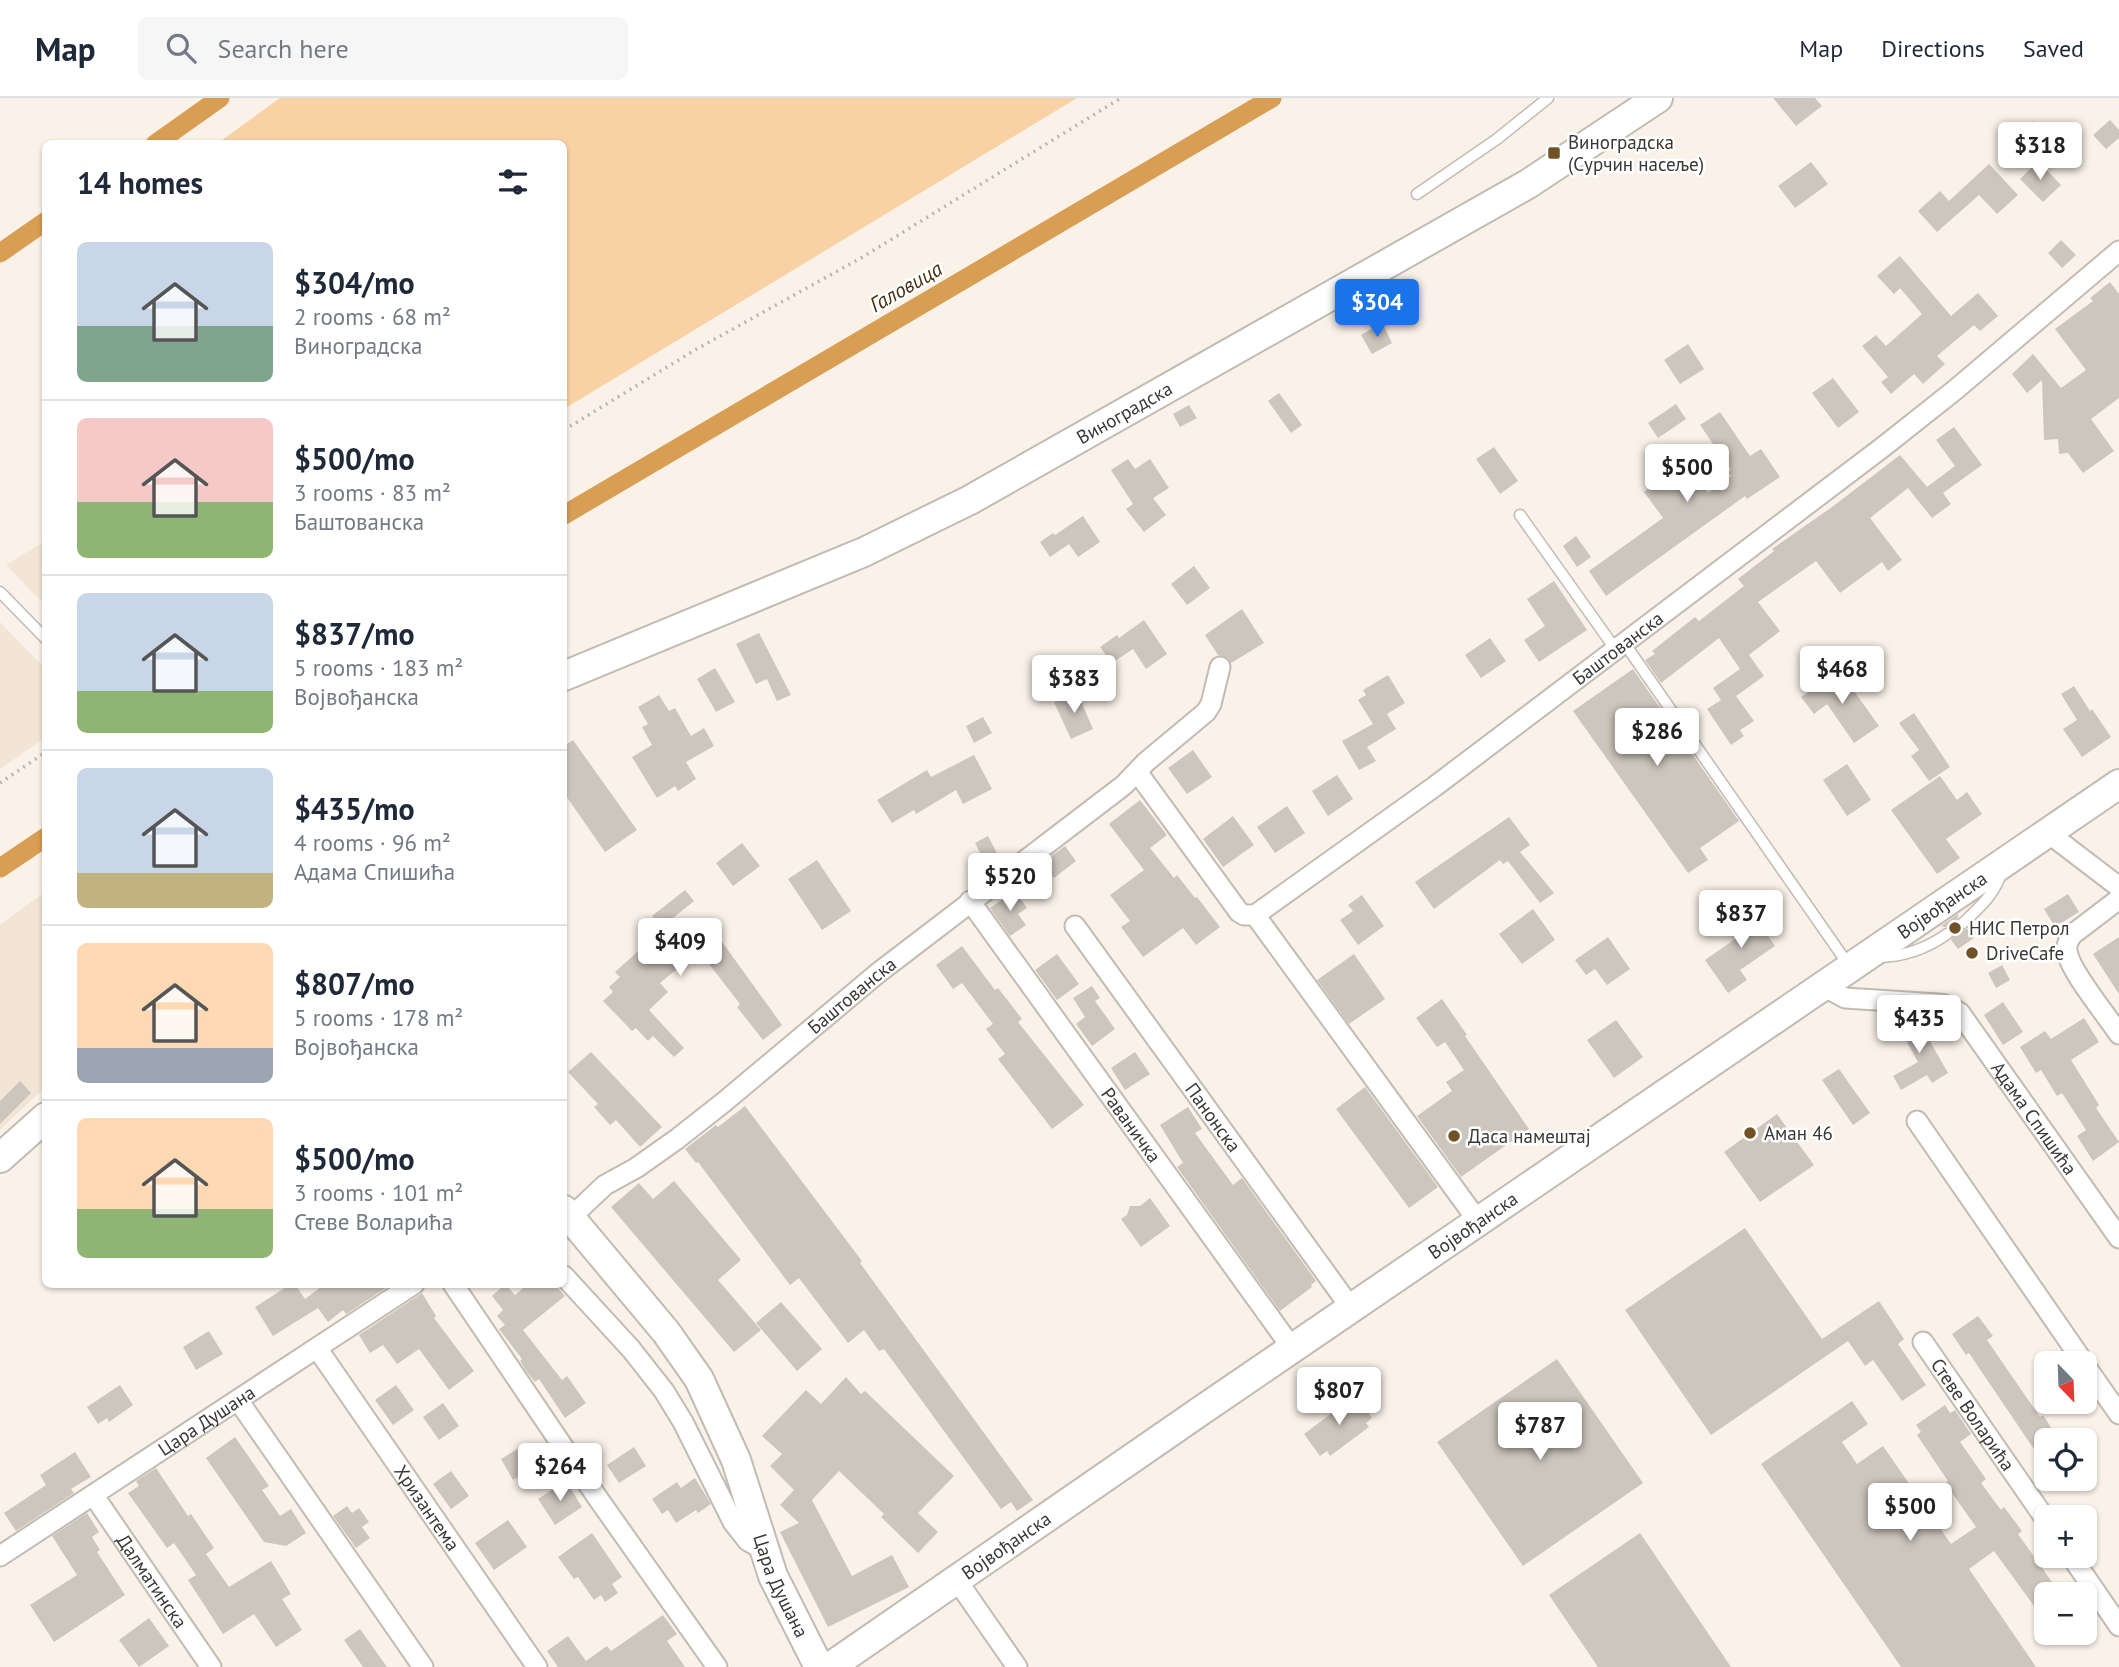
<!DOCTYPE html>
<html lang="en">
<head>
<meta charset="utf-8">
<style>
	:root { --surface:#fff; --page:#f6f6f7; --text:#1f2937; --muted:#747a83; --line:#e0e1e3; --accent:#1a73e8 }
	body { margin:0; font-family:"PT Sans",sans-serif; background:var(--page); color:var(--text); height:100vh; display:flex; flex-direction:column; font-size:26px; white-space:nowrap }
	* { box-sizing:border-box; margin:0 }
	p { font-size:23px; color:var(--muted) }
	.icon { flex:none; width:38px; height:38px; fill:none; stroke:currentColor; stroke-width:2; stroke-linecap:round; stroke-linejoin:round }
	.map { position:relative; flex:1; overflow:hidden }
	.side { position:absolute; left:42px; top:42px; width:525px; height:1148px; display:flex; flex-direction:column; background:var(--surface); border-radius:10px; box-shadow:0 2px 5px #0004 }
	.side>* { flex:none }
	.needle { width:46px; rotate:157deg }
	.tools { position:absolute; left:2034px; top:1253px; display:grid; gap:14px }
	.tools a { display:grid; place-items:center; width:63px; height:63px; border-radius:10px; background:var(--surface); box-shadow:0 2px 5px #0004; font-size:35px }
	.price { position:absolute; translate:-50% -60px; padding:0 16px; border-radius:7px; background:#fff; color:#222; font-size:23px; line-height:46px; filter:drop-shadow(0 2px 4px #0008) }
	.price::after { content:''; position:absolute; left:50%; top:42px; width:21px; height:16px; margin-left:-10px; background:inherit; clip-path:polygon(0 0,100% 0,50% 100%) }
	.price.on { background:var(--accent); color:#fff }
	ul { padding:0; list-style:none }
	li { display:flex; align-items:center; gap:21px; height:175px; padding:0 35px }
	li+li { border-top:2px solid var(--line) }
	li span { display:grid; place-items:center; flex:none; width:196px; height:140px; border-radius:10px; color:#555 }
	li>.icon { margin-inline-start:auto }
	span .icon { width:84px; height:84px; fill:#fffc; stroke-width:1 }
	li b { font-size:30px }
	h2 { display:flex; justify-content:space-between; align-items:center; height:84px; padding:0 35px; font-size:30px }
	header { display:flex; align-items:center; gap:42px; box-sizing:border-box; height:98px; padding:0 35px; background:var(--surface); border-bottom:2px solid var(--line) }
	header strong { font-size:33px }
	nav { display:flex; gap:38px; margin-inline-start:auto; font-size:24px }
	.search { width:490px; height:63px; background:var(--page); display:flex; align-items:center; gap:18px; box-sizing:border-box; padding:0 24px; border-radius:10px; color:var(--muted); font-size:26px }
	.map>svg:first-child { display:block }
	.built { fill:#f2e5d6 }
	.green { fill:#f8d2a4 }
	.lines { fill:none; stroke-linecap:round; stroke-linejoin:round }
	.canal { stroke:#d79e54; stroke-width:19 }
	.building { fill:#cdc6bd }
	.lane-casing { stroke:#c2bbb2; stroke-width:13 }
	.street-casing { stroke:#c2bbb2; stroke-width:23 }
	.secondary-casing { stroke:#c2bbb2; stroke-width:32 }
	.path { stroke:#bbb5ad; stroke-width:3.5; stroke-dasharray:2 5; stroke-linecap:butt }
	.lane { stroke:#fff; stroke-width:10 }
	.street { stroke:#fff; stroke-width:19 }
	.secondary { stroke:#fff; stroke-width:28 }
	.poi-dot { fill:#715127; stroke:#fff; stroke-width:2.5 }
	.labels { text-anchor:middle; stroke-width:5; stroke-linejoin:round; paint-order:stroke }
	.poi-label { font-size:19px; fill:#3a3734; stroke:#fff; text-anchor:start }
	.street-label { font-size:19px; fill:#3a3734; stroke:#fff }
	.water-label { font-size:21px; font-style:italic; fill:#473010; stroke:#fff }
</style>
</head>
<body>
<header>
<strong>Map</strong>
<div class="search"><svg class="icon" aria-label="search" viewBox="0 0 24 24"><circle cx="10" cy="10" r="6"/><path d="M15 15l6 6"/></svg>Search here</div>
<nav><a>Map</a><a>Directions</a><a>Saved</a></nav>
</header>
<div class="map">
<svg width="2119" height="1569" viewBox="0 0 2119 1569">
	<rect width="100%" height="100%" fill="#faf2e9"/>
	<path class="built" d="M45 443V507L6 467Z
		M0 524 46 571 45 640 0 671Z
		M45 794V989L0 1032V827Z"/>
	<path class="green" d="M280 0H1077L564 311V46L218 45Z"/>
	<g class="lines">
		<path class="canal" d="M155 46 220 0
			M0 155 46 123
			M564 417 1272 0
			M0 770 46 739"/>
	</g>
	<path class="building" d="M1773 0H1815L1822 8 1796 28Z
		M2110 22 2119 32V40L2106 51 2093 37Z
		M2033 23 2046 37 2036 46 2023 33Z
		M2038 63 2061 87 2043 104 2020 81Z
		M1811 64 1828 86 1795 110 1778 88Z
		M1989 66 2018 97 1997 116 1979 97 1937 134 1918 113 1940 93 1949 103Z
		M2061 142 2076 157 2062 170 2048 155Z
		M1900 158 1951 218 1978 195 1998 218 1980 233 1974 227 1937 258 1945 266 1923 286 1914 276 1891 296 1881 284 1888 279 1862 248 1876 237 1886 248 1922 216 1900 190 1894 196 1877 178Z
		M2110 184 2119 196V300L2091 321 2114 353 2083 375 2068 355 2059 356 2058 341 2044 342 2042 282 2027 295 2012 276 2033 256 2061 290 2086 272 2055 231 2093 203 2090 200Z
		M1382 225 1392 245 1372 256 1361 237Z
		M1688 246 1704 271 1680 286 1664 262Z
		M1833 280 1859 314 1838 330 1812 295Z
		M1279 295 1302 327 1291 335 1268 303Z
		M1676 306 1686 321 1658 340 1648 325Z
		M1189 307 1197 320 1180 329 1173 316Z
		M1720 314 1750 358 1761 351 1780 379 1747 401 1745 398 1606 498 1589 473 1663 420 1644 394 1668 376 1655 359 1668 349 1697 388 1701 385 1708 395 1731 378 1728 374 1731 372 1700 327Z
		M1954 329 1982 367 1943 395 1951 406 1932 420 1908 390 1870 420 1902 462 1888 473 1882 464 1840 495 1816 463 1758 504 1780 533 1749 557 1764 578 1736 598 1754 623 1740 632 1744 638 1731 647 1707 611 1721 602 1713 590 1740 571 1719 540 1661 585 1645 562 1655 556 1652 553 1695 519 1699 523 1744 488 1738 481 1774 453 1772 451 1832 409 1900 357 1927 389 1955 368 1936 342Z
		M1494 349 1518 383 1500 396 1476 361Z
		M1128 361 1135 371 1150 361 1169 390 1153 400 1166 417 1144 434 1126 411 1133 406 1111 372Z
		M1083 418 1100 444 1078 459 1069 446 1050 459 1040 444 1053 435 1055 437Z
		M1576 438 1591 459 1577 469 1563 448Z
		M1194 468 1210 490 1187 507 1171 486Z
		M1554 483 1587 532 1539 564 1524 542 1545 528 1527 501Z
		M1242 511 1264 545 1231 565 1228 560 1218 557 1205 537Z
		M1144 522 1167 556 1146 571 1133 551 1112 565 1100 549 1117 537 1119 540Z
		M759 535 791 597 777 603 767 581 756 586 736 546Z
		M1490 540 1506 563 1481 580 1465 557Z
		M715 570 735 604 716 614 697 581Z
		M1633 571 1739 723 1700 750 1708 762 1688 775 1573 613Z
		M1839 572 1879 628 1854 645 1827 606 1814 616 1801 599Z
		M1388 577 1405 605 1387 616 1396 631 1367 649 1376 663 1359 672 1342 643 1373 626 1358 602 1366 597 1363 592Z
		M2074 588 2090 613 2092 611 2111 639 2082 659 2063 631 2077 622 2061 596Z
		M1077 594 1093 631 1071 641 1054 604Z
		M659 597 669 613 675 610 691 638 704 630 714 648 686 664 696 681 678 693 675 688 657 700 632 659 652 647 642 629 648 626 638 609Z
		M1914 615 1950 669 1929 683 1911 658 1919 652 1899 625Z
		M983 619 992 635 974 645 966 628Z
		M573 642 637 732 605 754 564 695V648Z
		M1193 652 1212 679 1187 696 1168 670Z
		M974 657 992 691 963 706 956 692 916 716 914 712 892 725 877 702 927 672 931 679Z
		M1847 666 1871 702 1847 718 1823 682Z
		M1337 677 1353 701 1328 718 1312 693Z
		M1940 678 1957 702 1967 694 1982 716 1946 741 1960 760 1937 776 1891 712Z
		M1140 702 1167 737 1150 750 1174 780 1177 777 1195 800 1197 799 1220 829 1196 847 1183 830 1143 859 1121 829 1130 823 1110 797 1144 772 1109 726Z
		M1287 708 1305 735 1275 755 1257 729Z
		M1233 718 1254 747 1223 769 1203 741Z
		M1509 719 1530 747 1520 754 1554 795 1540 805 1508 763 1503 766 1500 762 1434 811 1415 784Z
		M988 738 1001 763 988 770 975 745Z
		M742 745 760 768 733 788 716 765Z
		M1065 748 1076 763 1054 780 1042 765Z
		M817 762 851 813 822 832 788 781Z
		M685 792 694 803 673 820 694 843 712 830 782 927 763 942 737 909 740 906 699 853 660 885 668 894 649 912 684 950 674 959 653 938 648 943 636 930 632 933 603 903 613 894 609 889 620 879 615 874 644 848 641 844 661 827 652 818Z
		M1015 793 1027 810 1018 816 1026 827 1010 838 990 810Z
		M2068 796 2079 814 2055 829 2044 811Z
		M1362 797 1384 828 1358 847 1340 822 1353 813 1348 807Z
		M1761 809 1771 823 1762 829 1775 848 1740 872 1747 882 1728 895 1705 862 1735 841 1728 831Z
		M1533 811 1555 842 1522 866 1499 836Z
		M1958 816 1957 830 1962 832 1968 831 1974 840 1958 851 1951 842 1954 836 1953 831 1941 828Z
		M1608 839 1630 871 1607 887 1595 871 1586 877 1575 862Z
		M2119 839V896L2093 856Z
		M962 848 995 892 998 890 1022 921 1018 924 1084 1007 1052 1031 998 961 1005 956 986 931 993 926 962 885 953 891 936 867Z
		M1057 856 1079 886 1057 902 1035 872Z
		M1354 856 1385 901 1349 926 1317 882Z
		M2002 867 2010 882 1996 890 1988 875Z
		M1092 888 1100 900 1095 903 1115 931 1092 948 1076 926 1085 919 1073 900Z
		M1442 901 1467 937 1465 938 1529 1031 1461 1079 1417 1018 1452 993 1446 984 1464 972 1445 944 1437 949 1416 920Z
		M2003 904 2023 934 2003 947 1984 917Z
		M1911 917H1915L1948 975 1932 985 1927 977 1901 992 1893 978 1918 964 1896 925Z
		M2084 920 2099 944 2071 962 2099 1007 2096 1010 2119 1044 2093 1063 2077 1038 2086 1032 2062 995 2057 998 2041 972 2036 975 2020 949 2045 933 2051 941Z
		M1616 922 1643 959 1614 980 1587 942Z
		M591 954 662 1029 640 1049 616 1022 610 1027 594 1009 598 1006 568 974Z
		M1135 954 1150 976 1125 992 1111 970Z
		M1839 971 1870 1015 1853 1027 1822 982Z
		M20 983 31 995 0 1026V1003Z
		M1365 989 1438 1089 1409 1110 1336 1011Z
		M745 1008 862 1163 860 1165 1033 1402 1017 1413 1011 1404 1001 1411 884 1251 879 1253 864 1232 848 1245 799 1180 790 1187 698 1064 696 1065 685 1051 716 1027 718 1029Z
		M1188 1009 1202 1031 1195 1035 1233 1087 1242 1080 1316 1183 1311 1187 1312 1189 1280 1213 1177 1069 1183 1065 1160 1027Z
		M1777 1016 1814 1067 1760 1104 1724 1054Z
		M674 1083 741 1162 718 1182 761 1232 734 1254 611 1109 639 1085 653 1101Z
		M1150 1100 1170 1128 1141 1149 1121 1121 1127 1117 1130 1108H1140Z
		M1745 1130 1822 1241 1879 1203 1904 1241 1898 1246 1926 1287 1902 1303 1873 1262 1865 1268 1848 1243 1711 1337 1625 1212Z
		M291 1186H295L305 1201 325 1186 389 1188 346 1216 343 1212 328 1224 318 1210 273 1238 255 1209Z
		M505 1186 515 1197 528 1186H555L565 1198 523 1232 562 1282 567 1278 586 1305 565 1320 539 1281 535 1284 527 1274 520 1263 522 1261 499 1231 505 1227 497 1218 503 1212 492 1198Z
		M422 1195 436 1218 434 1220 474 1273 449 1292 419 1251 397 1266 383 1247 370 1255 359 1237Z
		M781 1204 822 1251 797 1273 756 1225Z
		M1978 1218 1993 1238 1987 1242 2040 1319 2043 1317 2056 1337 2046 1342V1369L1969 1255 1966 1257 1952 1236Z
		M209 1233 223 1256 196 1272 183 1249Z
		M1557 1261 1643 1385 1523 1468 1437 1344Z
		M846 1279 861 1296 865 1293 954 1378 918 1415 938 1434 918 1455 881 1419 884 1416 839 1373 812 1402 852 1478 892 1457 909 1489 828 1529 780 1434 799 1425 780 1407 794 1392 770 1368 782 1356 762 1338 806 1292 821 1306Z
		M120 1287 133 1307 109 1324 107 1320 98 1326 87 1309Z
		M396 1287 414 1312 393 1327 375 1302Z
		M1356 1297 1372 1320 1366 1325 1369 1329 1330 1358 1327 1353 1320 1358 1304 1336Z
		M1852 1303 1868 1326 1842 1344 1857 1366 1883 1348 1951 1446 1976 1429 1945 1385 1948 1383 1917 1337 1921 1334 1916 1327 1945 1307 1950 1315 1955 1312 1971 1336 1960 1344 1986 1381 1981 1385 2001 1412 2004 1409 2022 1433 2018 1436 2057 1491 2050 1496H2046V1499L2034 1508 1994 1453 1969 1471 2036 1569H1901L1761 1366Z
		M443 1305 459 1328 439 1342 423 1319Z
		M235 1339 269 1388 262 1392 280 1418 291 1411 306 1435 286 1448 264 1444 206 1360Z
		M525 1346 538 1367 513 1382 501 1361Z
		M634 1349 646 1368 619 1385 607 1367Z
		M75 1354 91 1379 71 1391 74 1395 16 1433 4 1415 46 1387 40 1377Z
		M156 1370 188 1418 191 1416 214 1450 206 1456 229 1489 271 1463 291 1496 282 1501 302 1532 276 1549 254 1516 223 1536 188 1482 196 1477 174 1445 167 1450 128 1395 139 1388 136 1383Z
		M451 1373 469 1398 451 1411 433 1386Z
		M695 1380 711 1406 698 1415 696 1412 676 1425 668 1412 662 1416 652 1401 677 1384 681 1390Z
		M566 1383 582 1409 555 1427 538 1401Z
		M347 1408 352 1415 359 1410 369 1424 362 1429 370 1440 356 1450 333 1418Z
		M87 1415 99 1434 92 1439 100 1452 97 1454 125 1497 54 1544 30 1507 77 1477 52 1438Z
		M508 1422 527 1449 494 1472 475 1445Z
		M592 1435 622 1479 612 1486 618 1495 605 1504 601 1497 594 1502 578 1479 574 1481 558 1459Z
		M1640 1435 1731 1569H1598L1549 1497Z
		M663 1517 677 1536 667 1543 685 1569H558L547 1553 568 1538 586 1563 607 1548 611 1553Z
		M149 1520 169 1548 139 1569 119 1542Z
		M360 1531 387 1569H363L344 1542Z"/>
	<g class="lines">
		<g class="lane-casing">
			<path id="lane" d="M1417 96 1497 41 1548 0
				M1520 417 1616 552
				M0 494 46 541
				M1625 546 1850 869
				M1963 825C1980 809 1995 796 2002 773
				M1877 859C1903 859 1926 851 1947 836"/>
		</g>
		<g class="street-casing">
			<g id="street">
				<path id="s1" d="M1138 675 1239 814 1244 817H1255L1434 689 1883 349 1955 292 2119 153"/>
				<path d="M2047 734 2119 789"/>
				<path d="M2119 801 2073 836C2068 842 2065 848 2068 857 2072 875 2107 918 2119 936"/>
				<path id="s2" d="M970 803 1292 1250"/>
				<path d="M1255 817 1478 1123"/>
				<path id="s3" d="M1075 828 1351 1210"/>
				<path id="s4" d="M1823 888 1845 900 1938 906 1945 907 1960 915 2119 1140"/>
				<path d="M1917 1023 2084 1265"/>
				<path id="s5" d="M570 1120 605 1087 636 1070 677 1041 724 1004 878 875 1124 687 1146 664 1206 614 1211 606 1220 569"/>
				<path d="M564 1178 631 1251 664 1293 683 1324 733 1424 748 1443 764 1452"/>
				<path d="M453 1186 597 1399 717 1569"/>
				<path id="s6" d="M1923 1244 2046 1422"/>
				<path id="s7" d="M317 1250 537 1569"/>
				<path d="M2084 1266 2119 1316"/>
				<path d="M238 1302 423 1569"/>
				<path id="s8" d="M94 1398 211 1569"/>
				<path id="s9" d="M0 1458 414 1186"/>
				<path d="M2071 1458 2119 1528"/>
				<path d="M956 1481 1017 1569"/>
			</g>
		</g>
		<g class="secondary-casing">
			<g id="secondary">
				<path id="s10" d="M564 578 864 454 970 402 1528 86 1658 0"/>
				<path d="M0 1060 46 1019"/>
				<path id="s11" d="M564 1112 666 1234 699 1281 736 1362 773 1478 819 1569"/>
				<path id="s12" d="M830 1569 1202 1312 2119 686"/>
			</g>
		</g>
		<path class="path" d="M564 332 695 252 861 160 1121 0
			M0 685 46 654"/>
		<use href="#lane" class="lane"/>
		<use href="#street" class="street"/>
		<use href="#secondary" class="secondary"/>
	</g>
	<g class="poi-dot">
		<rect x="1547" y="48" width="14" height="14" rx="3.5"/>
		<circle cx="1955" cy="830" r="7"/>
		<circle cx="1972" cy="855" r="7"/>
		<circle cx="1750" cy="1035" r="7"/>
		<circle cx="1454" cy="1038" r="7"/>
	</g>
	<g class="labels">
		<g class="poi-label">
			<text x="1568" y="51">Виноградска<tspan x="1568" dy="22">(Сурчин насеље)</tspan></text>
			<text x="1969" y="837">НИС Петрол</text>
			<text x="1986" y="862">DriveCafe</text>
			<text x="1764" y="1042">Аман 46</text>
			<text x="1468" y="1045">Даса намештај</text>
		</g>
		<g class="street-label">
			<text dy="7" stroke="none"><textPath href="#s10" startOffset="620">Виноградска</textPath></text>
			<text dy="7" stroke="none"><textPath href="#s1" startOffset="639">Баштованска</textPath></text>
			<text dy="7" stroke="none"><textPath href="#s12" startOffset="1348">Војвођанска</textPath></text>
			<text dy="7" stroke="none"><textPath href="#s5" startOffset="360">Баштованска</textPath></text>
			<text dy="7" stroke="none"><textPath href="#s3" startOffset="236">Панонска</textPath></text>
			<text dy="7" stroke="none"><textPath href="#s4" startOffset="271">Адама Спишића</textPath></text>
			<text dy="7" stroke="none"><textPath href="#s2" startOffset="276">Раваничка</textPath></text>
			<text dy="7" stroke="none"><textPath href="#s12" startOffset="780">Војвођанска</textPath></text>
			<text dy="7" stroke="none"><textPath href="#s6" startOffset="88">Стеве Воларића</textPath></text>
			<text dy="7" stroke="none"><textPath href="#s9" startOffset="247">Цара Душана</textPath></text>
			<text dy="7" stroke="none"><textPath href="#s7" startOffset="194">Хризантема</textPath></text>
			<text dy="7" stroke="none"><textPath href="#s12" startOffset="214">Војвођанска</textPath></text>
			<text dy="7" stroke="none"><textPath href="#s8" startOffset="103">Далматинска</textPath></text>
			<text dy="7" stroke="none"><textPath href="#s11" startOffset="439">Цара Душана</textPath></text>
		</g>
		<g class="water-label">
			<text transform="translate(906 189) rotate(-30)" y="7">Галовица</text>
		</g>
	</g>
</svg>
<div class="tools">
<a><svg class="needle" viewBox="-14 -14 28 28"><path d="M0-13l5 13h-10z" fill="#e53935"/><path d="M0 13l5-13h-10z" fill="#747a83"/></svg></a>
<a><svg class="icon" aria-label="locate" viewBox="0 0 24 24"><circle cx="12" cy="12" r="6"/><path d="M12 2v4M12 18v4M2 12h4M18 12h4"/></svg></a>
<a>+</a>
<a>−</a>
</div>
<b class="price" style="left:2040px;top:84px">$318</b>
<b class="price on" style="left:1377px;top:241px">$304</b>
<b class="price" style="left:1687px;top:406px">$500</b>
<b class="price" style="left:1842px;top:608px">$468</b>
<b class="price" style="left:1074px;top:617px">$383</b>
<b class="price" style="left:1657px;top:670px">$286</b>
<b class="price" style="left:1010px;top:815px">$520</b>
<b class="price" style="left:1741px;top:852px">$837</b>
<b class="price" style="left:680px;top:880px">$409</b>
<b class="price" style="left:1919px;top:957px">$435</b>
<b class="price" style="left:1339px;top:1329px">$807</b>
<b class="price" style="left:1540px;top:1364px">$787</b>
<b class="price" style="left:560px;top:1405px">$264</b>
<b class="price" style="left:1910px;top:1445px">$500</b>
<section class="side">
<h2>14 homes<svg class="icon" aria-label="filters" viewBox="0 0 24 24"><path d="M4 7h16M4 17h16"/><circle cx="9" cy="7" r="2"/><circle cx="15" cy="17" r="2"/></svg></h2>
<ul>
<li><span style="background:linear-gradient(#c9d6e8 60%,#7fa58c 0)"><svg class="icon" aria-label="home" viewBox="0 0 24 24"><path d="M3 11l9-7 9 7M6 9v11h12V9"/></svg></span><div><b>$304/mo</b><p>2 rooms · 68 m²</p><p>Виноградска</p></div></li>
<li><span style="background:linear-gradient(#f6c9c9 60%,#8fb573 0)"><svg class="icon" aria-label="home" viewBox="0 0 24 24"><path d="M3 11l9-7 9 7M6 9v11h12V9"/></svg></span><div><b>$500/mo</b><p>3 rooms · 83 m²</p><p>Баштованска</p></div></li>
<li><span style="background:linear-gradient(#c9d6e8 70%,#8fb573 0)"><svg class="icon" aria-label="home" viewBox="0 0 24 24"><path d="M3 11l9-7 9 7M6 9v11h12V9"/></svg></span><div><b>$837/mo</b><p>5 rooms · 183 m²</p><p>Војвођанска</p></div></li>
<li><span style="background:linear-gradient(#c9d6e8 75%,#c2b280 0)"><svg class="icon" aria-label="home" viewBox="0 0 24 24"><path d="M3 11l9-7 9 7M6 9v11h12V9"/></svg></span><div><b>$435/mo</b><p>4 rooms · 96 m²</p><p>Адама Спишића</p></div></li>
<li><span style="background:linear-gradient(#ffd9b3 75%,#9aa5b1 0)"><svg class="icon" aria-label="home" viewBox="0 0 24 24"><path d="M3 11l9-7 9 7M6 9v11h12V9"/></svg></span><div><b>$807/mo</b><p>5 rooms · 178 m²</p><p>Војвођанска</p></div></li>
<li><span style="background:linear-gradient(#ffd9b3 65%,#8fb573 0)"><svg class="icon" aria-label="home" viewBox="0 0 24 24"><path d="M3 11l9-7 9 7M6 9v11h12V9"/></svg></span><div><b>$500/mo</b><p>3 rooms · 101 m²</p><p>Стеве Воларића</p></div></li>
</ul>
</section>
</div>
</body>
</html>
